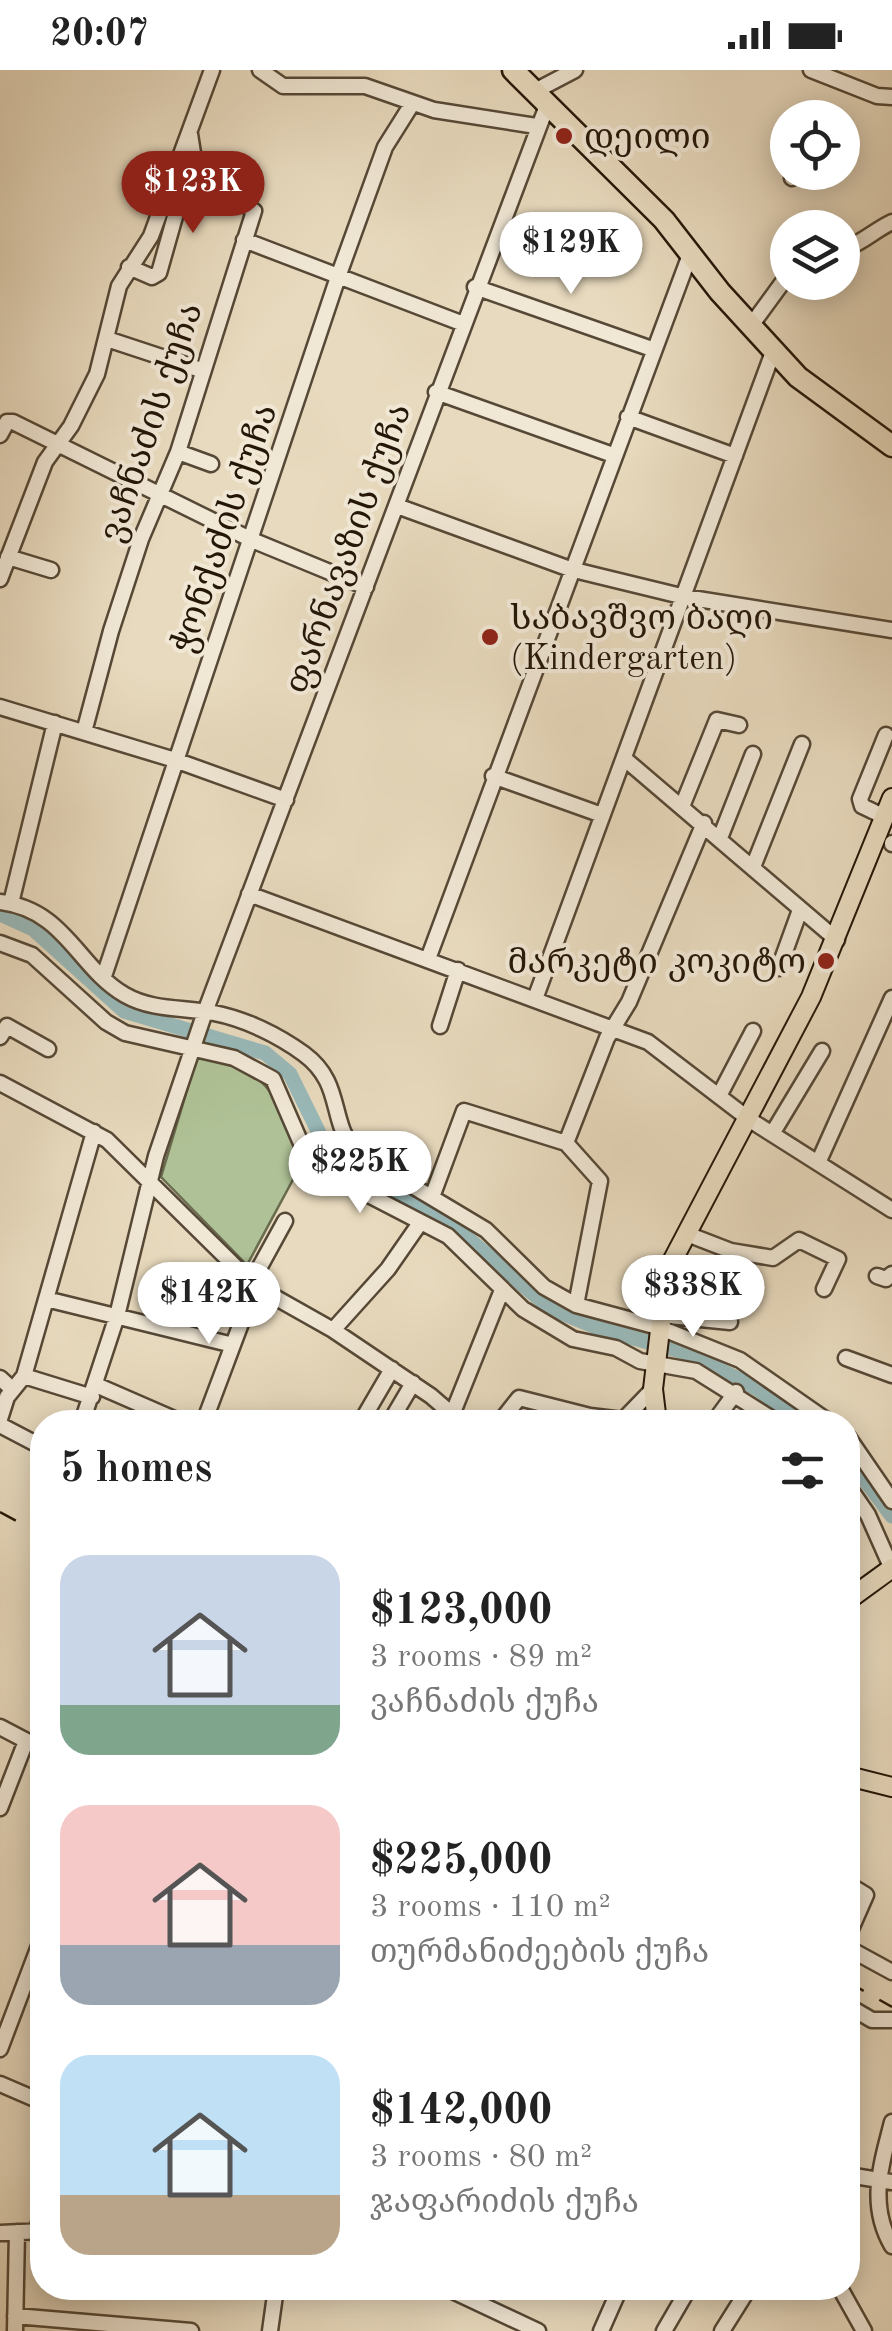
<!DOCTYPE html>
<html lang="en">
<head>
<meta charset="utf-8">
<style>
	:root { --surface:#fff; --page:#f6f6f6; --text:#222; --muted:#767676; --accent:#8f2418 }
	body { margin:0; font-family:"Old Standard TT","Noto Serif Georgian",serif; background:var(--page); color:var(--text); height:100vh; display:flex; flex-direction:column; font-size:38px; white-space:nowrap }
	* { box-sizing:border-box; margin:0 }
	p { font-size:32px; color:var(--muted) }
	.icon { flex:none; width:55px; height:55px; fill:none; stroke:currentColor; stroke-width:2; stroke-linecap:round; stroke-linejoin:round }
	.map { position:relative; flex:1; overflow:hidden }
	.side { position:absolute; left:30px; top:1340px; width:830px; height:890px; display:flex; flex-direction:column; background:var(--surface); border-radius:40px; box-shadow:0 5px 25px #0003 }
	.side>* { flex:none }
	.controls { position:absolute; left:770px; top:30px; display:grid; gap:20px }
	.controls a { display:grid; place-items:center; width:90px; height:90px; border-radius:50%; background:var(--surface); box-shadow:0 5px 25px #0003; font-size:50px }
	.price { position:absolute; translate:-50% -85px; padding:0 22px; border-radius:35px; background:#fff; color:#222; font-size:32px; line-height:65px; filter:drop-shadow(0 2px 5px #0008) }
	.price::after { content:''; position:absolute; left:50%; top:60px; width:30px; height:22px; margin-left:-15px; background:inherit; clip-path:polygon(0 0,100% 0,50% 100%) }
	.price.on { background:var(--accent); color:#fff }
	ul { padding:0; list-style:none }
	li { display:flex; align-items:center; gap:30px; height:250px; padding:0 30px }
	li span { display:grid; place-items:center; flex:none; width:280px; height:200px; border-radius:30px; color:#555 }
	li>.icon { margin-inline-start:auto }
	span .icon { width:120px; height:120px; fill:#fffc; stroke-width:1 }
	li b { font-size:42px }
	h2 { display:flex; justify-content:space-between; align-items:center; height:120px; padding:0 30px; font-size:42px }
	.status { display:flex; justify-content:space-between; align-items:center; height:70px; padding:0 50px; background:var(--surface); direction:ltr }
	.status svg { height:28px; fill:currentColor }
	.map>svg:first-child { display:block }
	.green { fill:#afc196; stroke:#6a6c4f; stroke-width:2.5 }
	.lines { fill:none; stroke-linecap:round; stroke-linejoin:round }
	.river { stroke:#99b9b9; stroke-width:15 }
	.minor-casing { stroke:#564836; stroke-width:19 }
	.major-casing { stroke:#251708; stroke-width:22 }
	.highway-casing { stroke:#251708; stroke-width:25 }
	.minor { stroke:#f0e7d5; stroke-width:14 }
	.major { stroke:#e8dabe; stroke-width:18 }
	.highway { stroke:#e8dabe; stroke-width:20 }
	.rail { stroke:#251708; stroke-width:2.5; stroke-dasharray:18 18; stroke-linecap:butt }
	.poi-dot { fill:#8f2418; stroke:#f0e7d5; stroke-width:4 }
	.labels { text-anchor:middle; stroke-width:8; stroke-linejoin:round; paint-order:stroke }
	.poi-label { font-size:35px; fill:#251708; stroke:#f0e7d5; text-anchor:start }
	.street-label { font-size:35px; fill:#251708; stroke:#f0e7d5 }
</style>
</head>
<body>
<div class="status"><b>20:07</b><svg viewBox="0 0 49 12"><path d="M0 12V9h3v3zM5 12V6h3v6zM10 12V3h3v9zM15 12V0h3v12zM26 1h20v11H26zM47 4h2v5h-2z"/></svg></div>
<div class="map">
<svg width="892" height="2261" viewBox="0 0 892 2261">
	<rect width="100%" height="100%" fill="#e8dabe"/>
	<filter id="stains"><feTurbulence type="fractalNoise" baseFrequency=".002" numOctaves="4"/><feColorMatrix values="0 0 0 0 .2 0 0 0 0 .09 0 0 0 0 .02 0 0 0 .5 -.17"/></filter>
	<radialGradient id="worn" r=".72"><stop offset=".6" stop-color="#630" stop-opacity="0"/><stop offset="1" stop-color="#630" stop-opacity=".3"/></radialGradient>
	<path class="green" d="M197 987C277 1003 271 1022 303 1091L247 1195 161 1107Z"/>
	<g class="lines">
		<path class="river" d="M0 844 33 859 124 941 265 983 290 1004 323 1071 353 1103 446 1150 550 1238 601 1259 684 1282 756 1318 804 1352
			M848 1387 892 1446"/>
		<g class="minor-casing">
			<path id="minor" d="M260 0 283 16H365L434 40 536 56
				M811 0 877 26 892 27
				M535 21 575 0
				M792 108 794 102
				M244 170 461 253
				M842 180C863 173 873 161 892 152
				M129 197 152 207 159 203 193 83 190 64
				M475 217 652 279
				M750 257 788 205
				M107 269 201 300
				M436 322 613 385
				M628 347 735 386
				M0 365 7 352H13L252 470 366 517
				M178 382 211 394
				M397 436 570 499 685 527 892 560
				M8 487 51 500
				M0 509 45 392 71 356 97 304 119 216 151 166 212 0
				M0 637 175 690 286 730
				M84 662 111 561 141 469 178 382 254 141 244 134
				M626 690 837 870
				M493 706 602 745
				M683 734 717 650 739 655
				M885 747 862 736 860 729 886 665
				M720 768 753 684
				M892 774V773
				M753 797 802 674
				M249 824 648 972 750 1050 892 1140
				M0 832C66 840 77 897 125 925 153 941 184 937 214 943 245 949 278 965 304 984 343 1013 329 1048 354 1081L486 1160 544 1217 576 1235 658 1257 740 1290 829 1352
				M11 833 55 653
				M0 873 32 885 106 952 125 963 234 988 273 1009 307 1087 334 1107 448 1166 523 1239 573 1269 616 1278 640 1291 696 1301 777 1352
				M428 889 691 182
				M779 898 800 840
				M104 906 338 207 385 77 412 34
				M535 929 773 282
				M440 956 458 900
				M0 967 7 956 48 979
				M0 1013 107 1070 255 1216 333 1260 431 1326 461 1352
				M719 1026 753 961
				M772 1064 822 981
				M566 1073 607 968 629 932 704 753
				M818 1093 892 928
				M432 1127 464 1041 566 1073 600 1111 576 1235
				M687 1164 731 1181 773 1188 799 1170 838 1189 824 1219
				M877 1206 886 1209 892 1204
				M251 1213 285 1151
				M46 1229 233 1275
				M660 1245 730 1252
				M333 1260 388 1199 420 1153
				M846 1288 892 1305
				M24 1306 92 1327
				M0 1308 12 1319
				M96 1315 181 1352
				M452 1345 502 1220
				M0 1349 7 1327 24 1306 94 1062
				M82 1352 117 1246 156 1086 205 942 548 33
				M204 1352 255 1216
				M361 1352 392 1299
				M390 1352 413 1313
				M500 1352 519 1328 590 1346 623 1350 653 1319
				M540 1352 549 1337
				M714 1352 736 1322
				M0 1355 42 1377
				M848 1367 892 1431
				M848 1416 868 1445 892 1499
				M0 1657 42 1679
				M0 1738 26 1671
				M848 1814 866 1825 848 1866
				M848 1878 892 1902
				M848 1936 872 1950H892
				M0 1979 42 1868
				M0 2014 42 2032
				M892 2052C881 2095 868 2135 892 2176
				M848 2105 892 2112
				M37 2161 42 2140
				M0 2163 42 2161
				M446 2218 538 2261
				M840 2218 864 2261
				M15 2246 191 2261
				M15 2261 17 2162
				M270 2261 276 2218
				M601 2261 620 2218
				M664 2261 689 2218
				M722 2261 749 2218"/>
		</g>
		<g class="major-casing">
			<path id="major" d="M657 1352 653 1319 667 1201 811 927 892 728
				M848 1530 892 1498
				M848 1706 892 1717"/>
		</g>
		<g class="highway-casing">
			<path id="highway" d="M513 0 664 150 720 222 798 307 892 376"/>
		</g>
		<use href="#minor" class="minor"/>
		<use href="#major" class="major"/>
		<use href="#highway" class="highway"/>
		<path class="rail" d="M0 1442 42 1465
			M848 1912 892 1937"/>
	</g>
	<g class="poi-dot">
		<circle cx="564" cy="66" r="10"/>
		<circle cx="490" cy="567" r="10"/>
		<circle cx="826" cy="891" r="10"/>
	</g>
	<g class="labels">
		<g class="poi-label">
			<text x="584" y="78">დეილი</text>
			<text x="510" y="559">საბავშვო ბაღი<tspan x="510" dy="40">(Kindergarten)</tspan></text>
			<text x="806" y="903" text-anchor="end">მარკეტი კოკიტო</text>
		</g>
		<g class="street-label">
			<text transform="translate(150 352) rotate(-71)" y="12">ვაჩნაძის ქუჩა</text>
			<text transform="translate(223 458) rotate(-71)" y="12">ჭონქაძის ქუჩა</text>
			<text transform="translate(347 478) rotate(-70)" y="12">ფარნავაზის ქუჩა</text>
		</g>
	</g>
	<rect width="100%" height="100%" filter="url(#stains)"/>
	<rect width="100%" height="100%" fill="url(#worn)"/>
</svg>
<div class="controls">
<a><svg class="icon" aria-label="locate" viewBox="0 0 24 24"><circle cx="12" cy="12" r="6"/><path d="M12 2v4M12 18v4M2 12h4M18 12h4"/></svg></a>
<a><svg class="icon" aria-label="layers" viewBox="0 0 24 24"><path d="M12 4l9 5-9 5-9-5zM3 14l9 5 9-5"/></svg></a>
</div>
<b class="price on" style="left:193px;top:166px">$123K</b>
<b class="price" style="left:571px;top:227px">$129K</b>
<b class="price" style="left:360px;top:1146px">$225K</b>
<b class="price" style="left:693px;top:1270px">$338K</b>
<b class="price" style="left:209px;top:1277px">$142K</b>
<section class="side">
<h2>5 homes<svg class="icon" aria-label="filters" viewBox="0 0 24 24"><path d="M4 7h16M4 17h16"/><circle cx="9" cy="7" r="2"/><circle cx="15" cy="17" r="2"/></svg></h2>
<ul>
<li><span style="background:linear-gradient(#c9d6e8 75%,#7fa58c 0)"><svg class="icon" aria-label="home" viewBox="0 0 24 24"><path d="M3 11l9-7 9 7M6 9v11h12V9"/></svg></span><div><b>$123,000</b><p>3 rooms · 89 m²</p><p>ვაჩნაძის ქუჩა</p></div></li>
<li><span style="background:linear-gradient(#f6c9c9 70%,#9aa5b1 0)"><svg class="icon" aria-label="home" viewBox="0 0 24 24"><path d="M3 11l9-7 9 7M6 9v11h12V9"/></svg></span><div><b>$225,000</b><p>3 rooms · 110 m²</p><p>თურმანიძეების ქუჩა</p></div></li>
<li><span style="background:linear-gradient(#bfe0f5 70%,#b9a48a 0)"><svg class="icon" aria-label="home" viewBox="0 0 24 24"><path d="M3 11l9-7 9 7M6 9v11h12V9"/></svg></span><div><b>$142,000</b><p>3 rooms · 80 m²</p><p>ჯაფარიძის ქუჩა</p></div></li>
</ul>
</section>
</div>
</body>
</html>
